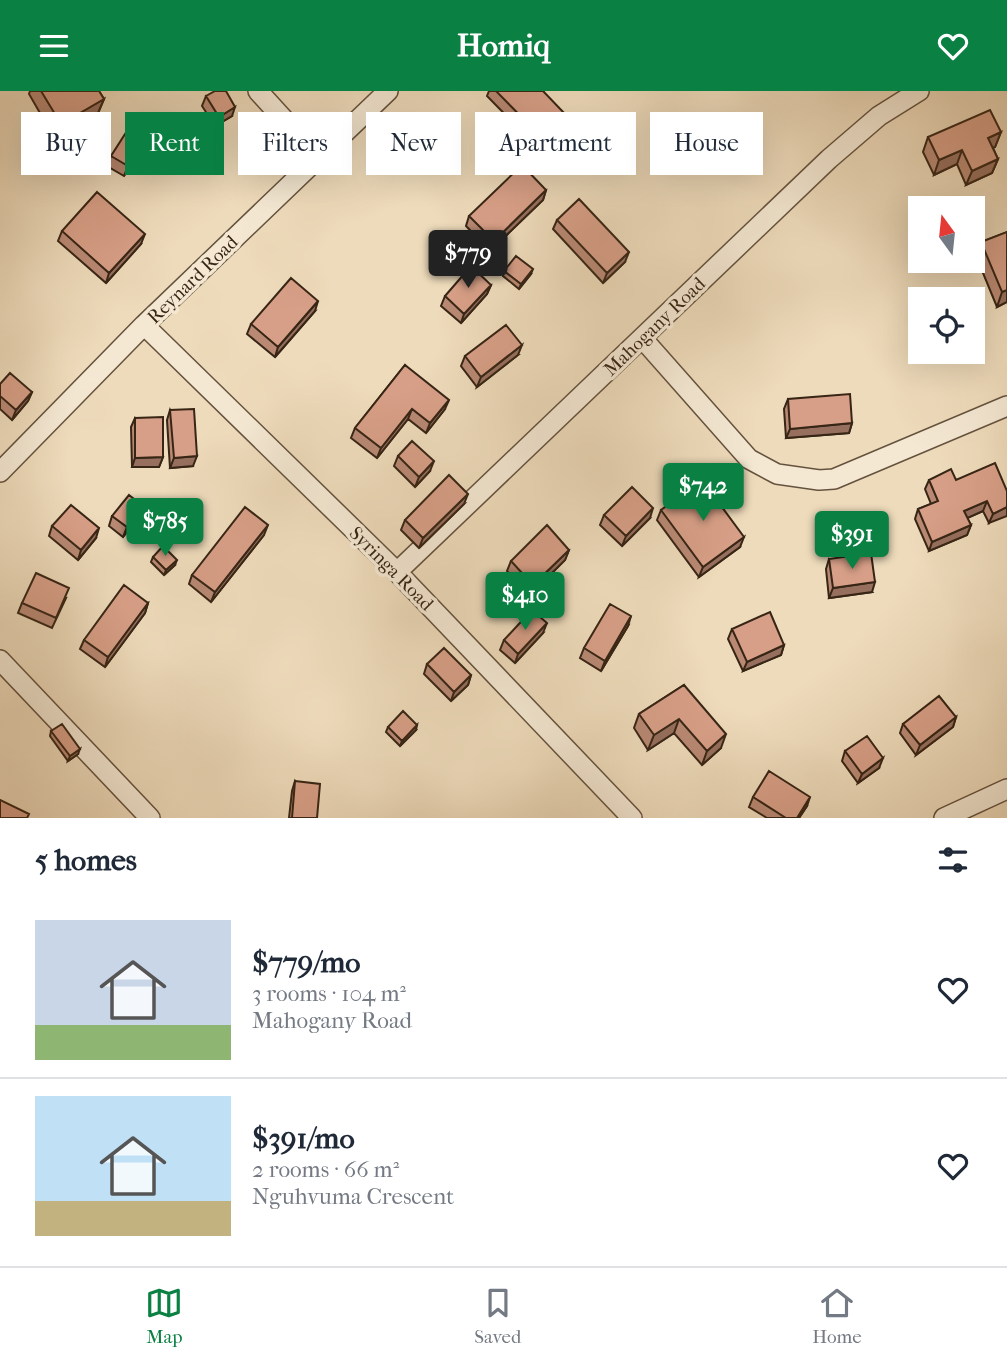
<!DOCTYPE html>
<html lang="en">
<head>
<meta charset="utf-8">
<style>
	:root { --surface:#fff; --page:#f6f6f7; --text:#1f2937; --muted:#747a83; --line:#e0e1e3; --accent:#0b8043 }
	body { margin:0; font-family:"IM FELL French Canon",serif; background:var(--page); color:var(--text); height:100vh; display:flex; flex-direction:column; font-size:26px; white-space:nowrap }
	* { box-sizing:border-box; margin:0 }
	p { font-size:23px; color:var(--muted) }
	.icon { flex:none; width:38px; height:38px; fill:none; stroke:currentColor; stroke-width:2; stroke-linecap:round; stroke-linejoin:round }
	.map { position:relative; height:727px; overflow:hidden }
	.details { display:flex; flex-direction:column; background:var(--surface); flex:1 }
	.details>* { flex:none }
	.top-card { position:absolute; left:21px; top:21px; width:966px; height:63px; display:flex; gap:14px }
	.needle { width:46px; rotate:345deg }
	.fabs { position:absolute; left:908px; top:105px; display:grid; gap:14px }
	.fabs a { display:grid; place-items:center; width:77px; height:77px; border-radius:0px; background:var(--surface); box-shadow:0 7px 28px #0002; font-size:35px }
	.price { position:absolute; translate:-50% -60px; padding:0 16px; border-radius:7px; background:var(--accent); color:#fff; font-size:23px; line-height:46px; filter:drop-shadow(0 2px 4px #0008) }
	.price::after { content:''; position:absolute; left:50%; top:42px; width:21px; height:16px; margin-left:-10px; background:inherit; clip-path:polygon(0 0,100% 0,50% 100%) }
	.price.current { background:#222; color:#fff }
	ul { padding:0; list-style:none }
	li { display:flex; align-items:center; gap:21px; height:175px; padding:0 35px }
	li+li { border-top:2px solid var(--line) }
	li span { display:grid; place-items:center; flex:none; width:196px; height:140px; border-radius:0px; color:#555 }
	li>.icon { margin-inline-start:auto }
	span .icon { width:84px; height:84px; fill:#fffc; stroke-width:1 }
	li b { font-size:30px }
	h2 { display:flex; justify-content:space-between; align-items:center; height:84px; padding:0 35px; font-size:30px }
	.pill { padding:0 24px; border-radius:0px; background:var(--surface); box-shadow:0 7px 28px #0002; font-size:24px; line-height:63px }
	.pill.current { background:var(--accent); color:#fff }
	header { display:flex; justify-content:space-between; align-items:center; height:91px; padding:0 35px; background:var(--accent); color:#fff; font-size:32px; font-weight:800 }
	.tabs { display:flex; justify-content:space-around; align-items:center; height:98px; border-top:2px solid var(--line); background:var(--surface); font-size:19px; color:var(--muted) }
	.tabs a { display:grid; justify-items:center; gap:4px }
	.tabs .current { color:var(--accent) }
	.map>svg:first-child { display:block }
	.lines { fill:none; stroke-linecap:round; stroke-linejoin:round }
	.street-casing { stroke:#65523e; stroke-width:22 }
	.street { stroke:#f4e8d3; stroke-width:19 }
	.wall { fill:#b98974; stroke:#372515; stroke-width:2 }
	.shaded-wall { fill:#966f5e; stroke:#372515; stroke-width:2 }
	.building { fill:#d79f87; stroke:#372515; stroke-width:2 }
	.labels { text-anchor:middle; stroke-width:7; stroke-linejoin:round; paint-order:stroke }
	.street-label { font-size:19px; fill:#372515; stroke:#f4e8d3 }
</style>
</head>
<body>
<header><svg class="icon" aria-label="menu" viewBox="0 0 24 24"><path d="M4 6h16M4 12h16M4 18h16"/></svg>Homiq<svg class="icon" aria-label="heart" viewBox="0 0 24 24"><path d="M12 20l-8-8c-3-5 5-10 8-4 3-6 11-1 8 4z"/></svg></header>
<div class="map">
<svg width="1007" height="727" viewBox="0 0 1007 727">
	<rect width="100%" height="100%" fill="#eedbbb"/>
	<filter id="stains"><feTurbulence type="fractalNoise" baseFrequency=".00286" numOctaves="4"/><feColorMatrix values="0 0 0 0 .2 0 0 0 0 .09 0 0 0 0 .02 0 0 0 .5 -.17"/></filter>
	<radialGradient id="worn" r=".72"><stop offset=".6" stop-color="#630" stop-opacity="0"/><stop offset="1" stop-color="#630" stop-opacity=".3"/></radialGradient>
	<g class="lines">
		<g class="street-casing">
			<path id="street" d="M258 0 318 66
				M144 234 397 481 632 727
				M642 247 749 368 777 383 819 389 834 388 1007 315
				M0 381 144 234 388 0
				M397 481 829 68 879 25 919 0
				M0 569 150 727
				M944 727 1007 698"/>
		</g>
		<use href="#street" class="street"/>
	</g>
	<path class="wall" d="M30 0H99L104 8 98 22 55 48 29 3Z
		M489 0H543L563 34 538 57 487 5Z
		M206 5 232 25 215 35 202 15Z
		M1001 41 995 56 993 57 998 68 992 82 966 94 957 73 934 84 923 61 928 46Z
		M140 60 124 85 107 75 111 65Z
		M546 99 543 109 490 160 466 135 469 125Z
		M557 129 625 171 603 192 553 138Z
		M62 140 141 153 106 192 58 150Z
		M1007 141V211L997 216 976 165 981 151Z
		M504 180 531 183 519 198 503 185Z
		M491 194 487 203 461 232 441 215 445 205Z
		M315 220 275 266 247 243 251 233Z
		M518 264 477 296 461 275 465 265Z
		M405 274 445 318 426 342 408 328 377 367 351 347 355 337Z
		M0 293 32 301 28 310 12 329 0 318Z
		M788 308 852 332 849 342 786 347 784 318Z
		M170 319 193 375 170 377 167 329Z
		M135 327 163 366 159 376H132L131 336Z
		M398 365 430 380 415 396 394 375Z
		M929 389H956L1007 400 989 432 983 420 967 427 971 434 967 444 929 460 915 428 918 418 931 413 925 398Z
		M464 413 419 457 401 439 405 429Z
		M661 419 740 456 699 486 657 429Z
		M604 424 650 427 622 455 600 434Z
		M112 425H139L123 446 109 435Z
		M52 435 96 447 78 469 49 445Z
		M264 444 211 511 189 493 192 484Z
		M569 459 565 469 530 504 507 480 511 470Z
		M153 466 175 474 164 484 151 471Z
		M829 468 872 501 829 507 826 478Z
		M66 507 52 537 18 522 22 512Z
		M148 512 145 522 105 576 80 558 84 549Z
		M628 535 601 580 580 567 584 557Z
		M732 538 784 554 781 564 743 580 728 548Z
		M543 542 515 572 500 559 504 549Z
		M427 573 471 584 468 594 451 610 424 583Z
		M684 594 721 657 702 674 674 642 648 659 634 637 639 623Z
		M956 626 953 636 916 664 900 642 903 633Z
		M388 636 416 639 400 655 386 641Z
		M51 640 78 663 68 670 50 645Z
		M845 660 879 677 858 692 842 670Z
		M295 690 317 727H289L292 700Z
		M753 706 807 715 799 727H767L749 716Z"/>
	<path class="shaded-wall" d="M104 8 98 22 55 48 61 33Z
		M235 16 232 25 215 35 219 26Z
		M566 24 563 34 538 57 542 47Z
		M1001 41 995 56 983 61 988 47Z
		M143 51 140 60 124 85 128 75Z
		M962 59 957 73 934 84 939 69Z
		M998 68 992 82 966 94 972 80Z
		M546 99 543 109 490 160 494 150Z
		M145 143 141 153 106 192 109 182Z
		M629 161 625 171 603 192 607 182Z
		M533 178 531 183 519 198 521 193Z
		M491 194 487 203 461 232 464 223Z
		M1007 199V211L997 216 1002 201Z
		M318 210 315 220 275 266 278 256Z
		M522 254 518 264 477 296 481 286Z
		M32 301 28 310 12 329 16 319Z
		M449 309 445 318 426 342 430 332Z
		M412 318 408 328 377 367 381 357Z
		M852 332 849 342 786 347 790 338Z
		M197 365 193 375 170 377 174 367Z
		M163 366 159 376H132L135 367Z
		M434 370 430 380 415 396 419 386Z
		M468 403 464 413 419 457 423 447Z
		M987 410 983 420 961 430 964 420Z
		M143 415 139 425 123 446 127 436Z
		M1007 416V425L989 432 993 423Z
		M653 417 650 427 622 455 626 445Z
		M268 434 264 444 211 511 215 501Z
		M971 434 967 444 929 460 932 451Z
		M99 437 96 447 78 469 81 459Z
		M744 446 740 456 699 486 703 476Z
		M569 459 565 469 530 504 533 494Z
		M177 469 175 474 164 484 166 479Z
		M875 491 872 501 829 507 833 497Z
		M148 512 145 522 105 576 108 566Z
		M631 525 628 535 601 580 605 570Z
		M547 532 543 542 515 572 518 563Z
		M784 554 781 564 743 580 747 571Z
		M471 584 468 594 451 610 454 601Z
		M956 626 953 636 916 664 920 654Z
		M679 628 674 642 648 659 654 644Z
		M417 634 416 639 400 655 402 650Z
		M726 643 721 657 702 674 707 660Z
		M80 658 78 663 68 670 70 665Z
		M883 667 879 677 858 692 862 683Z
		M810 706 807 715 799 727H797Z"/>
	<path class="building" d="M41 0H99L104 8 61 33Z
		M215 0H226L235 16 219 26 206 5Z
		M496 0H543L566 24 542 47Z
		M990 19 1001 41 988 47 998 68 972 80 962 59 939 69 928 46Z
		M127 40 143 51 128 75 111 65Z
		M522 74 546 99 494 150 469 125Z
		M97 101 145 143 109 182 62 140Z
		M579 108 629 161 607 182 557 129Z
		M1007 141V199L1002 201 981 151Z
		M516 165 533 178 521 193 504 180Z
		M471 175 491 194 464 223 445 205Z
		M291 187 318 210 278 256 251 233Z
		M506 234 522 254 481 286 465 265Z
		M405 274 449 309 430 332 412 318 381 357 355 337Z
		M10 282 32 301 16 319 0 305V293Z
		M850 303 852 332 790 338 788 308Z
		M194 318 197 365 174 367 170 319Z
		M163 326V366L135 367V327Z
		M412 350 434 370 419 386 398 365Z
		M995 372 1007 400V416L993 423 987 410 964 420 971 434 932 451 918 418 938 410 929 389 951 378 956 389Z
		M449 384 468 403 423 447 405 429Z
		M702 389 744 446 703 476 661 419Z
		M632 396 653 417 626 445 604 424Z
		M129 404 143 415 127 436 112 425Z
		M71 414 99 437 81 459 52 435Z
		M245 416 268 434 215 501 192 484Z
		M547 434 569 459 533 494 511 470Z
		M163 455 177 469 166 479 153 466Z
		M871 462 875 491 833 497 829 468Z
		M36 482 69 497 56 527 22 512Z
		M124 494 148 512 108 566 84 549Z
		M610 513 631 525 605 570 584 557Z
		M532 519 547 532 518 563 504 549Z
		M770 521 784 554 747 571 732 538Z
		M444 557 471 584 454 601 427 573Z
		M684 594 726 643 707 660 679 628 654 644 639 623Z
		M939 605 956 626 920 654 903 633Z
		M403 620 417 634 402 650 388 636Z
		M62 633 80 658 70 665 51 640Z
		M867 645 883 667 862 683 845 660Z
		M769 680 810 706 797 727H786L753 706Z
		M295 690 320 693 317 727H292Z
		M0 709 29 723 27 727H0Z"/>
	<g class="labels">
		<g class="street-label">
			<text transform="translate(192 188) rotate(-44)" y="7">Reynard Road</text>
			<text transform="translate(654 235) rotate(-44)" y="7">Mahogany Road</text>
			<text transform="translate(392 477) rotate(45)" y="7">Syringa Road</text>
		</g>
	</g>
	<rect width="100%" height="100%" filter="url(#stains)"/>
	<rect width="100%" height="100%" fill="url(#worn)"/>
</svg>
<div class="fabs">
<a><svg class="needle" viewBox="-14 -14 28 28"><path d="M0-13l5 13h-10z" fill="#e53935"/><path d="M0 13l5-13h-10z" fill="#747a83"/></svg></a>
<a><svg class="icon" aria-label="locate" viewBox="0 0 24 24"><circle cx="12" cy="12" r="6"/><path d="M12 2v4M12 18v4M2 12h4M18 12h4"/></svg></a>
</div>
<b class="price current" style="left:468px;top:199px">$779</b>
<b class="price" style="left:703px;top:432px">$742</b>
<b class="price" style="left:165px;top:467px">$785</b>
<b class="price" style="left:852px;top:480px">$391</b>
<b class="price" style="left:525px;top:541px">$410</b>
<div class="top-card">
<a class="pill">Buy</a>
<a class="pill current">Rent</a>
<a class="pill">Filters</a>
<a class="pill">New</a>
<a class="pill">Apartment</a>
<a class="pill">House</a>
</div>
</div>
<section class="details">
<h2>5 homes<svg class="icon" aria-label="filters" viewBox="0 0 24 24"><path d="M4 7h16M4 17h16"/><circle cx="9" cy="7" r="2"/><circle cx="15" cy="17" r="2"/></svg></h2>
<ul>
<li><span style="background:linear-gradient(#c9d6e8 75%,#8fb573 0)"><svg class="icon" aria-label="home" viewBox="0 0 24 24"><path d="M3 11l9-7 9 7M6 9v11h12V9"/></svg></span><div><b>$779/mo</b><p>3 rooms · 104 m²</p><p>Mahogany Road</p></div><svg class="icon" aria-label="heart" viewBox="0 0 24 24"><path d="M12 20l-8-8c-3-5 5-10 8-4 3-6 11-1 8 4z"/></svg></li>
<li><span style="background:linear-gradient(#bfe0f5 75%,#c2b280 0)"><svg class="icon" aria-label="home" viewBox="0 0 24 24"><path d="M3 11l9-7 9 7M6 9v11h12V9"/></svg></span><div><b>$391/mo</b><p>2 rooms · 66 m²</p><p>Nguhvuma Crescent</p></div><svg class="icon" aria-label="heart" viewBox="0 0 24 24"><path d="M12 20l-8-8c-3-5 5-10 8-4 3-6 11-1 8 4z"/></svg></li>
</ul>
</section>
<nav class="tabs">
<a class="current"><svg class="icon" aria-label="map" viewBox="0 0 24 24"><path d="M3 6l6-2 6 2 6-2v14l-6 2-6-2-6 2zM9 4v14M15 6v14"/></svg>Map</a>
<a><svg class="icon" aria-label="saved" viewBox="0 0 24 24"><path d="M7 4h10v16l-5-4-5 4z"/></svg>Saved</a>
<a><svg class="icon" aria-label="home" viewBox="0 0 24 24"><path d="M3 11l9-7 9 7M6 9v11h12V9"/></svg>Home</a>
</nav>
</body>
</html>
